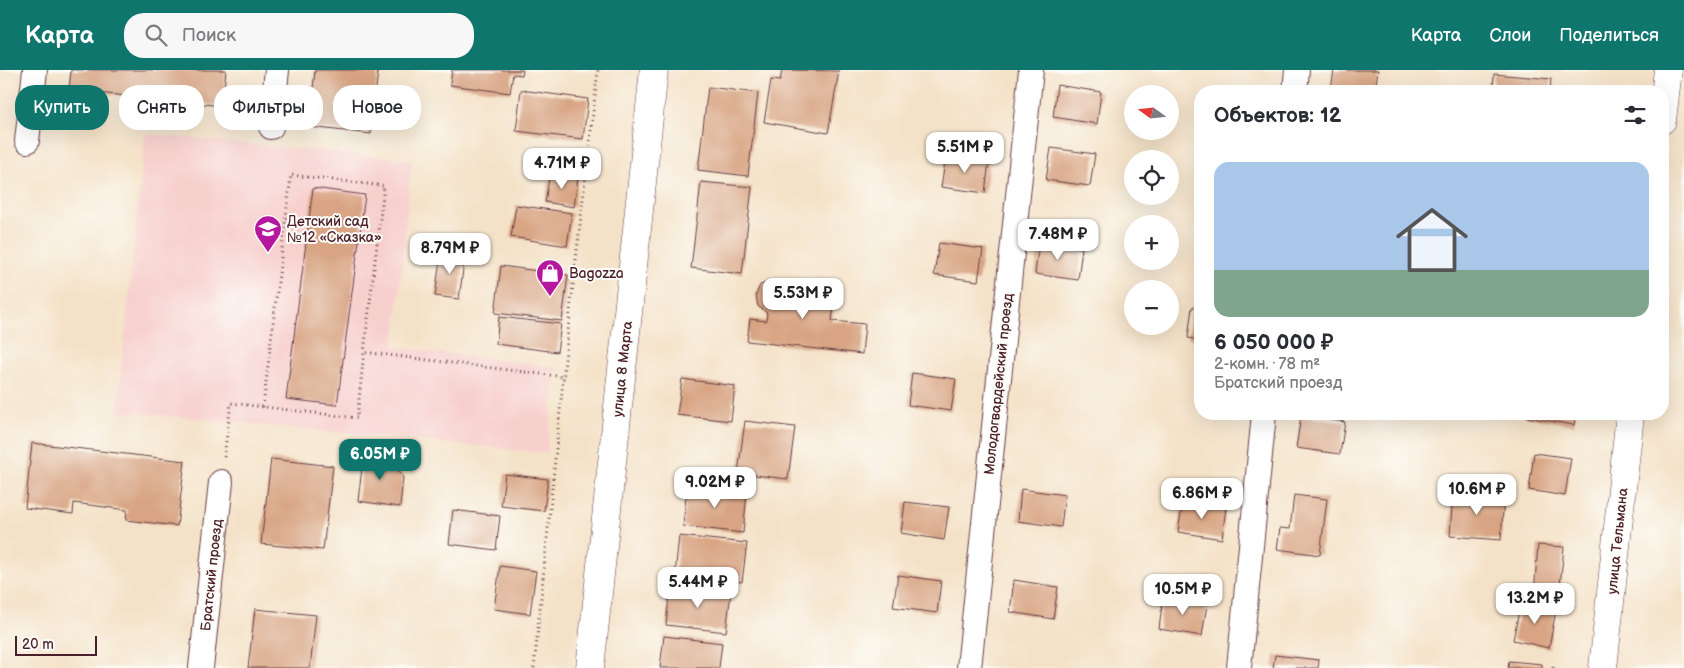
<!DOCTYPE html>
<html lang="ru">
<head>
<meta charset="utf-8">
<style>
	:root { --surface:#fff; --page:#f7f7f7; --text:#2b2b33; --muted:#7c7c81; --accent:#0f766e }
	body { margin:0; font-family:"Balsamiq Sans",sans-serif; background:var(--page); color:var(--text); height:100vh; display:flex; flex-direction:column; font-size:19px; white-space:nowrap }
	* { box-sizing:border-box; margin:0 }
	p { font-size:16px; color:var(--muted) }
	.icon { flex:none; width:28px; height:28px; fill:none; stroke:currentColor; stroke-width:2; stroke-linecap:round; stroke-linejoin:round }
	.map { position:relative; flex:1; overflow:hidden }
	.sheet { position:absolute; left:1194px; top:15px; width:475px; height:335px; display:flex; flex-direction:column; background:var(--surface); border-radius:20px; box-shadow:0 5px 20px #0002 }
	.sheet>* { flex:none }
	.hud { position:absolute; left:15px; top:15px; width:475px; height:45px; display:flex; gap:10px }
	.needle { width:32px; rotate:285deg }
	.buttons { position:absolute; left:1124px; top:15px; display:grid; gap:10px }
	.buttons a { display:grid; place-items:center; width:55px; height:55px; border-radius:50%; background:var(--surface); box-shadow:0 5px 20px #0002; font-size:25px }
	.scale { position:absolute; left:15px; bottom:12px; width:82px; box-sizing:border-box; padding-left:5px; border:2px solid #4a1f2b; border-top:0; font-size:14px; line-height:18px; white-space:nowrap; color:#4a1f2b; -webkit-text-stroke:4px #fdfcf7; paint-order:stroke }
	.price { position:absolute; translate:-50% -42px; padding:0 11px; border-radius:10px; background:#fff; color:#222; font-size:16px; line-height:32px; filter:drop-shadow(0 1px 2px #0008) }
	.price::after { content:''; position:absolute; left:50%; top:30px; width:15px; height:11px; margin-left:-8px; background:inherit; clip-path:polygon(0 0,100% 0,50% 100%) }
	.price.active { background:var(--accent); color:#fff }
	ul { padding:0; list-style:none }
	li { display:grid; align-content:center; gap:10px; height:265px; padding:0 20px }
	li span { display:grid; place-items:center; height:155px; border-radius:15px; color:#555 }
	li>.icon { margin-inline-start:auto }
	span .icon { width:90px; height:90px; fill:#fffc; stroke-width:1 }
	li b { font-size:21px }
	h2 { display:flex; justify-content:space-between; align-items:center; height:60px; padding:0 20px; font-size:21px }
	.tag { padding:0 18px; border-radius:20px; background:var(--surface); box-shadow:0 5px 20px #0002; font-size:18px; line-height:45px }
	.tag.active { background:var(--accent); color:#fff }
	header { display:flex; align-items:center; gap:30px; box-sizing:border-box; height:70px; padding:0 25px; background:var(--accent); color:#fff }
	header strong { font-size:24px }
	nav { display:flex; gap:28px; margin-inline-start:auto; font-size:18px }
	.search { width:350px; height:45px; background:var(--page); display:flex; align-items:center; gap:12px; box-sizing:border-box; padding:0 18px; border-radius:20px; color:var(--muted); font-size:19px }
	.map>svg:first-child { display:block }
	.built { fill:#f7d0ce }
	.building { fill:#d8a483 }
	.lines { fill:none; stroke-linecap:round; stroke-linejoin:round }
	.street-casing { stroke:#643c43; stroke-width:26 }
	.secondary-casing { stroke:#643c43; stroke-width:29 }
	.path { stroke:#643c43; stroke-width:3; stroke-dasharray:1 4; stroke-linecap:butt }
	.street { stroke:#fff; stroke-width:24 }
	.secondary { stroke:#fff; stroke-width:28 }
	.labels { text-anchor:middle; stroke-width:4; stroke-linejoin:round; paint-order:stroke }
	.poi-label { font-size:14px; fill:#4a1f2b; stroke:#fdfcf7; text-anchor:start }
	.street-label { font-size:14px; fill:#4a1f2b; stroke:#fdfcf7 }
</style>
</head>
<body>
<header>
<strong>Карта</strong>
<div class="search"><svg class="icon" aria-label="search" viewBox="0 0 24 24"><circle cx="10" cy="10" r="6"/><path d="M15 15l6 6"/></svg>Поиск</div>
<nav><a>Карта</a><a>Слои</a><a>Поделиться</a></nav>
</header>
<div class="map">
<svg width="1684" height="598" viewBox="0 0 1684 598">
	<rect width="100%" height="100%" fill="#fdfcf7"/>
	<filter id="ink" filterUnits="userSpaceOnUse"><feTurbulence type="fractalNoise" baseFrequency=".02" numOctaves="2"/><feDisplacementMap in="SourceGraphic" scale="10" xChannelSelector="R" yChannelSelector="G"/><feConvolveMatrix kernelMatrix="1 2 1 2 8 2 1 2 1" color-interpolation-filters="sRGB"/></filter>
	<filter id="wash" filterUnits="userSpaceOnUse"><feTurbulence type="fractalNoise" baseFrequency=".0096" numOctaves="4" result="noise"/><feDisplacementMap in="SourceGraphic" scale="20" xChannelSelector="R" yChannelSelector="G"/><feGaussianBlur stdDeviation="1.12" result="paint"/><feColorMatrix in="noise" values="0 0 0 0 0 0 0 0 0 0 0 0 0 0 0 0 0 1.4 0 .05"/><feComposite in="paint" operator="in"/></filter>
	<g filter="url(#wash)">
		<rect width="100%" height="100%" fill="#f4e2c8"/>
		<path class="built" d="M145 64 412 90 394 277 556 297 547 383 117 341Z"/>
		<g id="blocks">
			<path class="building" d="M71 0H226L222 36 69 20Z
				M315 0H378L371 64 309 57Z
				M452 0H523L522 5 513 4 510 23 450 15Z
				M782 0 839 1 828 63 764 52 771 10 780 11Z
				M1334 0H1378L1375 21 1331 19Z
				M1494 4 1551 9 1550 21H1493Z
				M1057 15 1101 22 1097 54 1053 47Z
				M708 17 758 23 748 106 698 100Z
				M521 20 588 29 583 69 516 61Z
				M1051 78 1095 84 1090 116 1046 110Z
				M946 85 989 91 985 123 941 117Z
				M550 103 578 108 574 137 545 132Z
				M701 112 752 117 742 204 691 198Z
				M313 118 365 125 337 335 286 329Z
				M516 135 572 143 567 176 511 167Z
				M1039 172 1082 178 1078 210 1035 204Z
				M939 173 983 179 978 211 934 205Z
				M441 182 465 185 459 229 435 226Z
				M501 196 568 205 562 251 495 243Z
				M771 212 836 219 832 251 865 254 862 284 747 271 750 249 766 251 767 243 758 236 756 225 760 215Z
				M1192 237 1200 238V270L1188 268Z
				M499 247 561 254 557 282 496 274Z
				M912 303 956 309 951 341 908 335Z
				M682 309 735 316 731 351 677 345Z
				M1527 344H1576L1574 355 1526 347Z
				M1301 346 1345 352 1340 384 1296 378Z
				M745 351 795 357 788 409 738 403Z
				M32 373 185 391 177 456 126 450 127 440 74 433 73 444 25 438Z
				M364 381 387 384 403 407 400 437 358 431Z
				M1534 383 1571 388 1565 426 1529 420Z
				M271 389 333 396 323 480 261 474Z
				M505 404 548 409 544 441 501 436Z
				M687 416 747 423 743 463 683 456Z
				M1021 419 1065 425 1061 457 1018 451Z
				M1453 422 1504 426 1501 470 1450 466Z
				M1294 425 1327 429 1320 485 1277 479 1280 458 1290 459Z
				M1183 430 1226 437 1222 469 1178 462Z
				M905 432 949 437 944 470 901 463Z
				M453 440 500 446 496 480 449 474Z
				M679 466 747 473 742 512 675 505Z
				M1538 475 1564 477 1559 525 1534 523Z
				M500 496 536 501 530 544 494 539Z
				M898 505 941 511 937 543 893 537Z
				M1014 510 1058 517 1053 549 1010 542Z
				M670 516 731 522 726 562 666 555Z
				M1163 527 1207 534 1202 566 1159 559Z
				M1521 532 1556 540 1549 578 1513 570Z
				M255 539 316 545 310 598H248Z
				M664 566 722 573 719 598H660Z
				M1275 585 1319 590 1318 598H1273Z
				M1509 591 1542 594V598H1508Z"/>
		</g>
	</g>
	<g filter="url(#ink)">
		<use href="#blocks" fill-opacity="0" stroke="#643c43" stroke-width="1"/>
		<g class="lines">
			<g class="street-casing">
				<path id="street" d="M1295 21 1297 0
					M271 57 277 0
					M27 71 35 0
					M201 598 221 412
					M969 598 1031 0
					M1239 598 1264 344"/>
			</g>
			<g class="secondary-casing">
				<path id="secondary" d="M1662 50 1668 0
					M590 598 654 0
					M1603 598 1630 344"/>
			</g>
			<path class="path" d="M263 337 291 105 384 116 364 282
				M224 387 231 333 357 348 364 282 565 307
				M534 598 570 241 598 0
				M1553 598V597"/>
			<use href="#street" class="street"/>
			<use href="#secondary" class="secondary"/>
		</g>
	</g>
	<defs>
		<g id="school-pin" transform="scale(1.4375)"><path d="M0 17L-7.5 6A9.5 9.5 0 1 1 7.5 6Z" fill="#b5179e" stroke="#fdfcf7"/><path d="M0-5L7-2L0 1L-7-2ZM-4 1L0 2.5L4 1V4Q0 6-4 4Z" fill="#fff"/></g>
		<g id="shop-pin" transform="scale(1.4375)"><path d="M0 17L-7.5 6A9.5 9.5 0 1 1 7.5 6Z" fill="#b5179e" stroke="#fdfcf7"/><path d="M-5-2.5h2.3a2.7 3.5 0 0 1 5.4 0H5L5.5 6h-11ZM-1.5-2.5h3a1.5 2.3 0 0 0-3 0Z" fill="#fff"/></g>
	</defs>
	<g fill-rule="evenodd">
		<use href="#school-pin" x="268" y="159"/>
		<use href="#shop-pin" x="550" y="203"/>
	</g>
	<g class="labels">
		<g class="poi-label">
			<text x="287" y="156">Детский сад<tspan x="287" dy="16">№12 «Сказка»</tspan></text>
			<text x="569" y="208">Bagozza</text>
		</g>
		<g class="street-label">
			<text transform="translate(622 299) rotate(-84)" y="5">улица 8 Марта</text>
			<text transform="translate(998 314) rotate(-84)" y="5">Молодогвардейский проезд</text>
			<text transform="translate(1617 471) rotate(-84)" y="5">улица Тельмана</text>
			<text transform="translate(211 505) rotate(-84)" y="5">Братский проезд</text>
		</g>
	</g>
</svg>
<div class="buttons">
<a><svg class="needle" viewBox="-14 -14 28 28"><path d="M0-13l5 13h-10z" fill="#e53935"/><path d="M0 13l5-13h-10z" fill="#7c7c81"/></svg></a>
<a><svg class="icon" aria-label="locate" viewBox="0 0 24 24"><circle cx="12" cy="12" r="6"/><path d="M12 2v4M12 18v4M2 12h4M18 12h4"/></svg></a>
<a>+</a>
<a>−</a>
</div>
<div class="scale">20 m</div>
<b class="price" style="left:965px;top:104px">5.51M ₽</b>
<b class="price" style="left:562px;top:120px">4.71M ₽</b>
<b class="price" style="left:1058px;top:191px">7.48M ₽</b>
<b class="price" style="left:450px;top:205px">8.79M ₽</b>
<b class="price" style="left:803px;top:250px">5.53M ₽</b>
<b class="price active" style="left:380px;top:411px">6.05M ₽</b>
<b class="price" style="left:715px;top:439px">9.02M ₽</b>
<b class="price" style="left:1477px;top:446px">10.6M ₽</b>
<b class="price" style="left:1202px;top:450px">6.86M ₽</b>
<b class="price" style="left:698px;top:539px">5.44M ₽</b>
<b class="price" style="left:1183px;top:546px">10.5M ₽</b>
<b class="price" style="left:1535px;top:555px">13.2M ₽</b>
<div class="hud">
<a class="tag active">Купить</a>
<a class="tag">Снять</a>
<a class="tag">Фильтры</a>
<a class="tag">Новое</a>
</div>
<section class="sheet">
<h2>Объектов: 12<svg class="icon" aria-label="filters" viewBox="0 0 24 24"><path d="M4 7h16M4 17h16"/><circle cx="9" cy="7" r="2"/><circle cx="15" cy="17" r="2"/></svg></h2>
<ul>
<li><span style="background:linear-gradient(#a9c7e8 70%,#7fa58c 0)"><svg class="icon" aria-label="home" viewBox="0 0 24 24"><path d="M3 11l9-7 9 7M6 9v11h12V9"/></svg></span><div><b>6 050 000 ₽</b><p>2-комн. · 78 m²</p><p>Братский проезд</p></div></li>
</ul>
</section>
</div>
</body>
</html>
